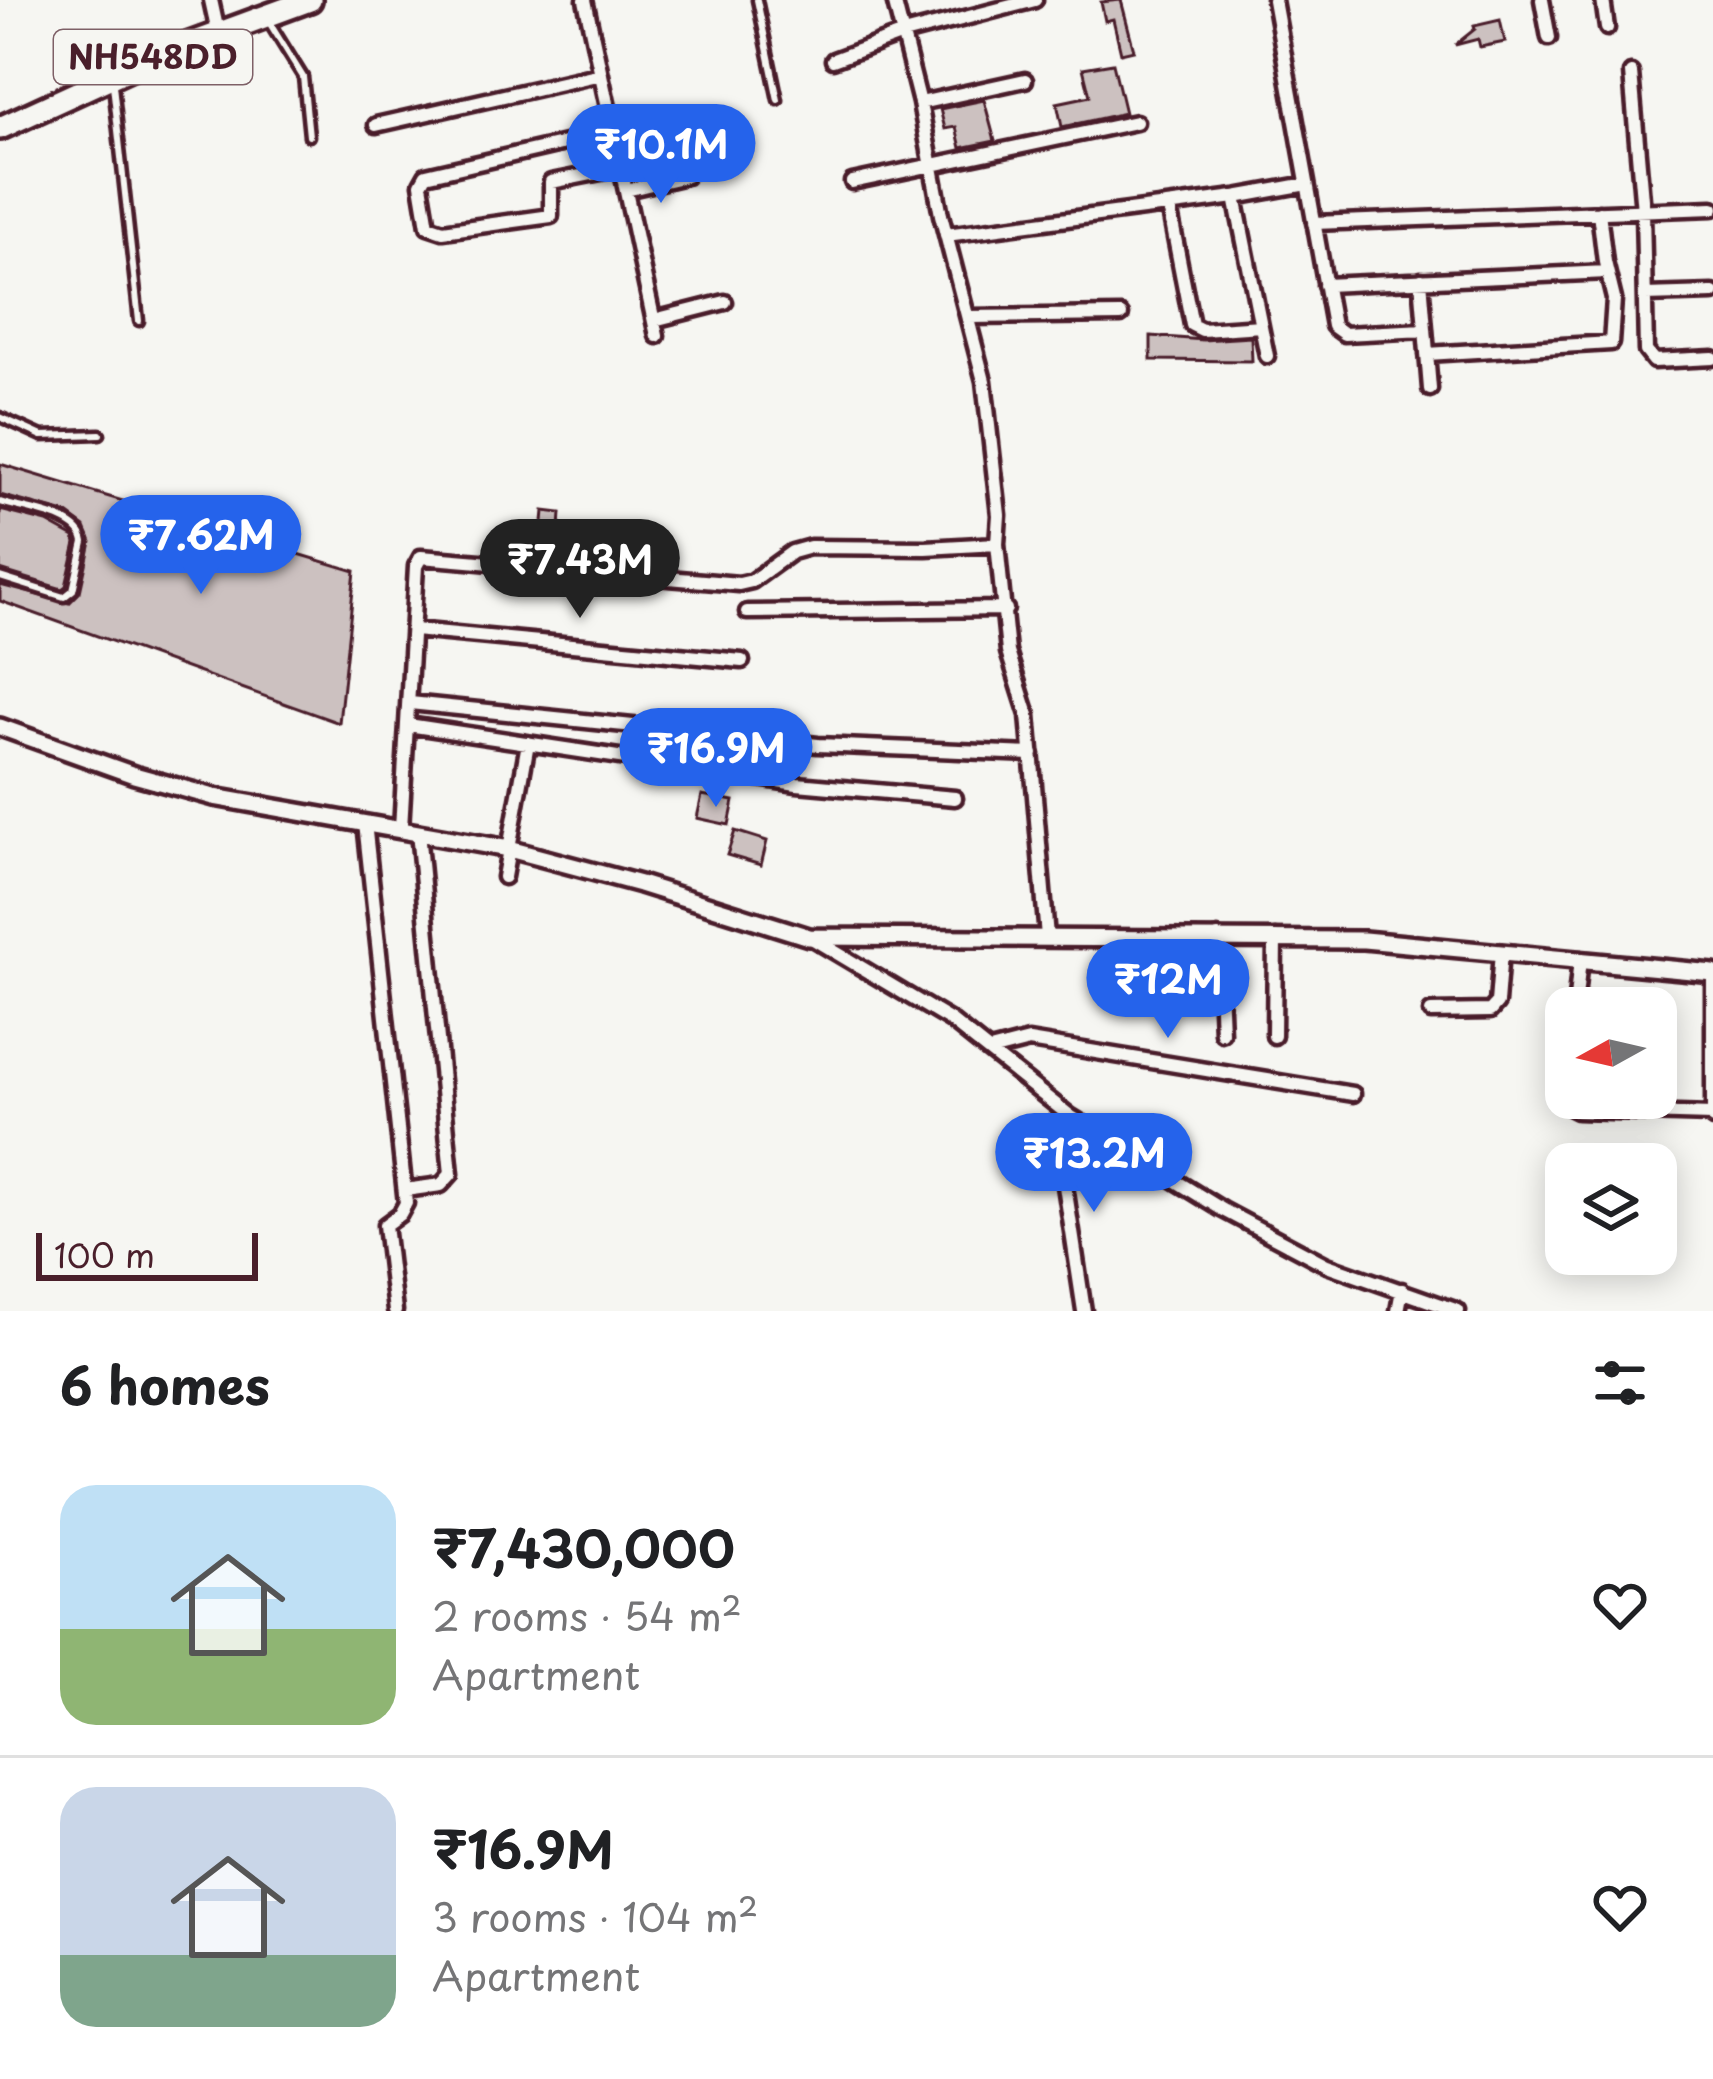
<!DOCTYPE html>
<html lang="en">
<head>
<meta charset="utf-8">
<style>
	:root { --surface:#fff; --page:#f2f2f2; --text:#202124; --muted:#757577; --line:#e0e0e0; --accent:#2563eb }
	body { margin:0; font-family:"Playpen Sans",sans-serif; background:var(--page); color:var(--text); height:100vh; display:flex; flex-direction:column; font-size:45px; white-space:nowrap }
	* { box-sizing:border-box; margin:0 }
	p { font-size:39px; color:var(--muted) }
	.icon { flex:none; width:66px; height:66px; fill:none; stroke:currentColor; stroke-width:2; stroke-linecap:round; stroke-linejoin:round }
	.map { position:relative; height:1311px; overflow:hidden }
	.side { display:flex; flex-direction:column; background:var(--surface); flex:1 }
	.side>* { flex:none }
	.needle { width:78px; rotate:262deg }
	.tools { position:absolute; left:1545px; top:987px; display:grid; gap:24px }
	.tools a { display:grid; place-items:center; width:132px; height:132px; border-radius:24px; background:var(--surface); box-shadow:0 6px 30px #0003; font-size:60px }
	.scale { position:absolute; left:36px; bottom:30px; width:222px; box-sizing:border-box; padding-left:12px; border:6px solid #4a1f2b; border-top:0; font-size:33px; line-height:42px; white-space:nowrap; color:#4a1f2b; -webkit-text-stroke:9px #f6f6f2; paint-order:stroke }
	.price { position:absolute; translate:-50% -102px; padding:0 27px; border-radius:42px; background:var(--accent); color:#fff; font-size:39px; line-height:78px; filter:drop-shadow(0 3px 6px #0008) }
	.price::after { content:''; position:absolute; left:50%; top:72px; width:36px; height:27px; margin-left:-18px; background:inherit; clip-path:polygon(0 0,100% 0,50% 100%) }
	.price.on { background:#222; color:#fff }
	ul { padding:0; list-style:none }
	li { display:flex; align-items:center; gap:36px; height:300px; padding:0 60px }
	li+li { border-top:3px solid var(--line) }
	li span { display:grid; place-items:center; flex:none; width:336px; height:240px; border-radius:36px; color:#555 }
	li>.icon { margin-inline-start:auto }
	span .icon { width:144px; height:144px; fill:#fffc; stroke-width:1 }
	li b { font-size:51px }
	h2 { display:flex; justify-content:space-between; align-items:center; height:144px; padding:0 60px; font-size:51px }
	.map>svg:first-child { display:block }
	.building { fill:#ccc1c0; stroke:#4a1f2b; stroke-width:3 }
	.lines { fill:none; stroke-linecap:round; stroke-linejoin:round }
	.service-casing { stroke:#4a1f2b; stroke-width:15 }
	.minor-casing { stroke:#4a1f2b; stroke-width:21 }
	.tertiary-casing { stroke:#4a1f2b; stroke-width:24 }
	.trunk-casing { stroke:#4a1f2b; stroke-width:30 }
	.service { stroke:#f6f6f2; stroke-width:6 }
	.minor { stroke:#f6f6f2; stroke-width:12 }
	.tertiary { stroke:#f6f6f2; stroke-width:15 }
	.trunk { stroke:#f6f6f2; stroke-width:21 }
	.labels { text-anchor:middle; stroke-width:12; stroke-linejoin:round; paint-order:stroke }
	.shield { fill:#f6f6f2; stroke:#7e6067; stroke-width:3 }
	.shield-label { font-size:33px; font-weight:bold; fill:#4a1f2b }
</style>
</head>
<body>
<div class="map">
<svg width="1713" height="1311" viewBox="0 0 1713 1311">
	<rect width="100%" height="100%" fill="#f6f6f2"/>
	<filter id="ink" filterUnits="userSpaceOnUse"><feTurbulence type="fractalNoise" baseFrequency=".00833" numOctaves="2"/><feDisplacementMap in="SourceGraphic" scale="24" xChannelSelector="R" yChannelSelector="G"/><feConvolveMatrix kernelMatrix="1 2 1 2 8 2 1 2 1" color-interpolation-filters="sRGB"/></filter>
	<g filter="url(#ink)">
		<path class="building" d="M1121 0 1134 50 1121 53 1113 19 1105 21 1101 2Z
			M1500 20 1505 42 1480 47 1478 39 1455 45 1475 29 1474 26Z
			M1113 63 1125 113 1062 127 1057 103 1090 96 1083 68Z
			M984 100 995 141 961 148 956 127 945 129 940 109Z
			M1151 336 1203 340 1251 337 1252 361 1151 360Z
			M0 464 355 571 339 723 0 601V585L69 603 80 592 91 542 85 527 66 513 0 495Z
			M0 510 47 522 74 537 76 543 66 586 62 589 0 570Z
			M544 511 561 513 558 556 540 554Z
			M702 795 734 801 729 825 697 818Z
			M735 831 767 841 761 865 727 855Z"/>
		<g class="lines">
			<g class="service-casing">
				<path id="service" d="M757 0 778 100
					M267 19 303 77 309 136
					M113 85 139 321
					M0 417 42 436 100 434
					M0 502C24 510 80 515 84 542L73 590 64 597 0 577"/>
			</g>
			<g class="minor-casing">
				<path id="minor" d="M211 0 218 32
					M585 0 657 336
					M894 0 920 103 941 215 984 381 999 515 997 544 1008 652 1028 715 1047 937
					M1274 0 1333 326 1344 334 1425 330
					M1542 0 1549 38
					M1603 0 1607 28
					M833 60 903 34 1035 0
					M1631 73 1643 211 1646 351 1654 361 1713 358
					M920 103 1025 80
					M376 125 601 74
					M613 132 426 175 421 184 428 226 443 231 551 216V182L621 168
					M852 182 1136 122
					M626 190 686 176
					M1235 197 1267 356
					M1169 207 1192 325 1202 330 1261 326
					M1314 223 1713 208
					M946 235 1235 197 1307 184
					M1421 280 1430 389
					M1325 285 1607 272
					M1645 295 1713 293
					M968 317 1121 315
					M654 320 725 302
					M1427 354 1611 343 1614 299 1605 262 1599 212
					M747 612 1006 609
					M414 630 742 661
					M410 703 818 745 1032 754
					M408 725 797 784 955 798
					M365 823 406 1203 400 1214 385 1225 395 1311
					M401 829 416 566 421 557 739 584 752 581 792 552 810 547 926 548 997 544
					M504 877 528 743
					M810 937 951 1021 1070 1116 1223 1210 1327 1265 1458 1311
					M1218 937 1222 1033
					M1713 973V1119
					M1575 1008 1580 959
					M1431 1012 1490 1011 1497 1003 1501 952
					M1274 1036 1275 938
					M990 1051 1029 1041 1353 1094
					M1568 1098 1571 1108 1577 1111 1712 1115
					M1070 1116 1062 1166 1084 1311
					M405 1190 441 1185 451 1174 418 832
					M1398 1311 1402 1290"/>
			</g>
			<g class="tertiary-casing">
				<path id="tertiary" d="M0 727 134 775 214 797 509 849 640 884 809 937 1364 940 1713 973"/>
			</g>
			<g class="trunk-casing">
				<path id="trunk" d="M0 128 157 56 310 0"/>
			</g>
			<use href="#service" class="service"/>
			<use href="#minor" class="minor"/>
			<use href="#tertiary" class="tertiary"/>
			<use href="#trunk" class="trunk"/>
		</g>
	</g>
	<g class="labels">
		<rect class="shield" x="54" y="30" width="198" height="54" rx="9"/>
		<g class="shield-label">
			<text x="153" y="69">NH548DD</text>
		</g>
	</g>
</svg>
<div class="tools">
<a><svg class="needle" viewBox="-14 -14 28 28"><path d="M0-13l5 13h-10z" fill="#e53935"/><path d="M0 13l5-13h-10z" fill="#757577"/></svg></a>
<a><svg class="icon" aria-label="layers" viewBox="0 0 24 24"><path d="M12 4l9 5-9 5-9-5zM3 14l9 5 9-5"/></svg></a>
</div>
<div class="scale">100 m</div>
<b class="price" style="left:661px;top:206px">₹10.1M</b>
<b class="price" style="left:201px;top:597px">₹7.62M</b>
<b class="price on" style="left:580px;top:621px">₹7.43M</b>
<b class="price" style="left:716px;top:810px">₹16.9M</b>
<b class="price" style="left:1168px;top:1041px">₹12M</b>
<b class="price" style="left:1094px;top:1215px">₹13.2M</b>
</div>
<section class="side">
<h2>6 homes<svg class="icon" aria-label="filters" viewBox="0 0 24 24"><path d="M4 7h16M4 17h16"/><circle cx="9" cy="7" r="2"/><circle cx="15" cy="17" r="2"/></svg></h2>
<ul>
<li><span style="background:linear-gradient(#bfe0f5 60%,#8fb573 0)"><svg class="icon" aria-label="home" viewBox="0 0 24 24"><path d="M3 11l9-7 9 7M6 9v11h12V9"/></svg></span><div><b>₹7,430,000</b><p>2 rooms · 54 m²</p><p>Apartment</p></div><svg class="icon" aria-label="heart" viewBox="0 0 24 24"><path d="M12 20l-8-8c-3-5 5-10 8-4 3-6 11-1 8 4z"/></svg></li>
<li><span style="background:linear-gradient(#c9d6e8 70%,#7fa58c 0)"><svg class="icon" aria-label="home" viewBox="0 0 24 24"><path d="M3 11l9-7 9 7M6 9v11h12V9"/></svg></span><div><b>₹16.9M</b><p>3 rooms · 104 m²</p><p>Apartment</p></div><svg class="icon" aria-label="heart" viewBox="0 0 24 24"><path d="M12 20l-8-8c-3-5 5-10 8-4 3-6 11-1 8 4z"/></svg></li>
</ul>
</section>
</body>
</html>
